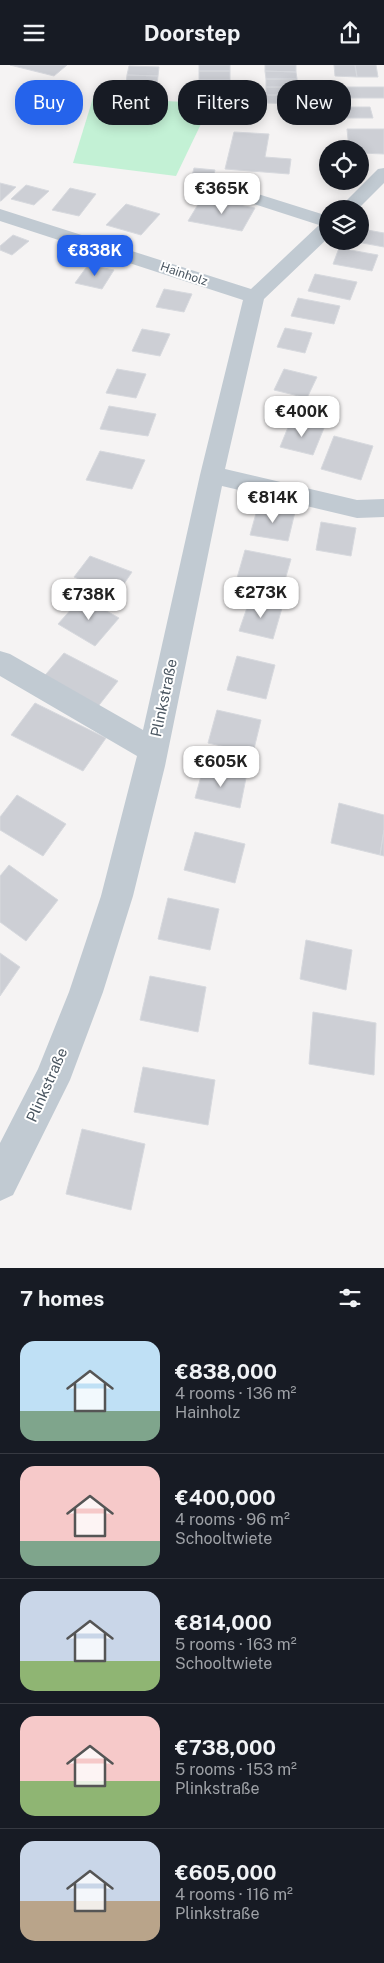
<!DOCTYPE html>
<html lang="en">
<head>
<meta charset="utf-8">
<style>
	:root { --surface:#171b24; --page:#242831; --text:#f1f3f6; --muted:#9ea1a6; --line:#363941; --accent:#2563eb }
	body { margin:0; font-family:"Public Sans",sans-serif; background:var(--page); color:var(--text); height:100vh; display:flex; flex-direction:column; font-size:19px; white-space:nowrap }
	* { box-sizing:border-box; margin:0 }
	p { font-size:16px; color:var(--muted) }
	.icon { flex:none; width:28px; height:28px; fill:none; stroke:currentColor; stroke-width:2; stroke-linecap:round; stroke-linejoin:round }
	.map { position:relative; height:1203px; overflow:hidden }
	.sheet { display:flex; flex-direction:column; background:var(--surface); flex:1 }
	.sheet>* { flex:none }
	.guide { position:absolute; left:15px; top:15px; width:355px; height:45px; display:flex; gap:10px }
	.buttons { position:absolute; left:319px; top:75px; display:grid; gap:10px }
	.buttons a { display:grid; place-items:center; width:50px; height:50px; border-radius:50%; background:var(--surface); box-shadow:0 2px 12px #0003; font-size:25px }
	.price { position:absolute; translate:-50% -42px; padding:0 11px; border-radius:10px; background:#fff; color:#222; font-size:16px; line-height:32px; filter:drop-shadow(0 1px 2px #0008) }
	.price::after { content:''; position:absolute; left:50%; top:30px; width:15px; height:11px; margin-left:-8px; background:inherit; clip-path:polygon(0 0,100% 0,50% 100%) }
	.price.on { background:var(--accent); color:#fff }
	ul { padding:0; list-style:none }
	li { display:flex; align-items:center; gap:15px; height:125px; padding:0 20px }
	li+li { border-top:1px solid var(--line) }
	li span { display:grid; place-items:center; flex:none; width:140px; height:100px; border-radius:15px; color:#555 }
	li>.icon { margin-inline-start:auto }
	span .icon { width:60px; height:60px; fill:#fffc; stroke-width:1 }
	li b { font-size:21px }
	h2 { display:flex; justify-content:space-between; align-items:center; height:60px; padding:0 20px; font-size:21px }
	.tag { padding:0 18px; border-radius:20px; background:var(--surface); box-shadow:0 2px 12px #0003; font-size:18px; line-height:45px }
	.tag.on { background:var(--accent); color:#fff }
	header { display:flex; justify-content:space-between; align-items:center; height:65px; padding:0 20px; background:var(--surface); font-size:22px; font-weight:700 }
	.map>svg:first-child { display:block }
	.green { fill:#c3f1d5 }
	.building { fill:#cdcfd5; stroke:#d7d9de }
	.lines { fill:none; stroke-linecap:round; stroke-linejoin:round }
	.minor { fill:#c1cad2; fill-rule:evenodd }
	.labels { text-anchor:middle; stroke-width:4; stroke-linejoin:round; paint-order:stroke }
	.far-street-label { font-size:12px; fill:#4a5661; stroke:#fff }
	.street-label { font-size:15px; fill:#4a5661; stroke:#fff }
</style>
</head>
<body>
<header><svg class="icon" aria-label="menu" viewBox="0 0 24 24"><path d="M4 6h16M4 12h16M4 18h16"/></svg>Doorstep<svg class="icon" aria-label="share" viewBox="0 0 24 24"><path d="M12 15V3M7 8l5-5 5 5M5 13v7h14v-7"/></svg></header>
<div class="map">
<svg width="384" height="1203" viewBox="0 0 384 1203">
	<rect width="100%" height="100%" fill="#f5f3f3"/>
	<path class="green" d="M93 33 211 38 176 111 73 98Z"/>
	<path class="building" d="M10 0H67L54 11Z
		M199 0H230V6H199Z
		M265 0H296V7L265 6Z
		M334 0H355L357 12 335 11Z
		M355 0H376L378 12H357Z
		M129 1 159 2 158 11 127 10Z
		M199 6H230V15H199Z
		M265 6 296 7 297 14H266Z
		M127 10 158 11 157 20 126 19Z
		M266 14H297V22H266Z
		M199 15H230V22H198Z
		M126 19 157 20V29H125Z
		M198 22H230V30H198Z
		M266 22H297L298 30H266Z
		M345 22H384V33H346Z
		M266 30H298L299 39 267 38Z
		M342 42H370L373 53H344Z
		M347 64H384V89L360 88V84H349Z
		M234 67 269 69 265 92 291 94 289 109 225 104Z
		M194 103 215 105 209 129 188 127Z
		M0 118 16 122 1 136H0Z
		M26 120 49 126 34 140 11 134Z
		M70 123 96 129 79 151 52 145Z
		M202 133 255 143 242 166 188 156Z
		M126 139 160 149 141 170 106 160Z
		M362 164 384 168V182L357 177 360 176Z
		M13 170 29 176 12 190 0 185V181Z
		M339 183 378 190 372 206 333 199Z
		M88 200 114 205 102 224 75 218Z
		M315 209 357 217 350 235 308 226Z
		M164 224 192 229 184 247 156 242Z
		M298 233 340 241 334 259 291 251Z
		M285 263 312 268 305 288 277 282Z
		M142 264 170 269 160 291 132 286Z
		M117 304 146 309 136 333 106 328Z
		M284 304 317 312 307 333 274 325Z
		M109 341 156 349 148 371 100 364Z
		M291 355 324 363 313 390 280 382Z
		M334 371 373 381 361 415 321 404Z
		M100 386 145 395 132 424 86 415Z
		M258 441 295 447 288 476 250 470Z
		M321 457 356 463 351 491 316 485Z
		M245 485 291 494 283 522 237 513Z
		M90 491 132 507 117 529 74 512Z
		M82 532 119 553 95 581 58 559Z
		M250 534 282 543 273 574 239 566Z
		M64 588 118 616 96 644 41 615Z
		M237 591 275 600 266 634 227 625Z
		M35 638 106 673 83 706 11 670Z
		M217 645 261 655 253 688 208 678Z
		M203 704 246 713 240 743 195 733Z
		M17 730 66 759 43 791 0 765V752Z
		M339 738 384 750V765L380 790 331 778Z
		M384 765V791L380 790Z
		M195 767 245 779 235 818 184 805Z
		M9 800 58 835 26 876 0 857V811Z
		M168 833 219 844 210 885 158 874Z
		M306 875 352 885 346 925 300 914Z
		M0 888 20 902 0 931Z
		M150 911 206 922 198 967 140 955Z
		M313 947 376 958 374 1010 309 999Z
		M143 1002 215 1015 208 1060 134 1047Z
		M82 1064 145 1079 131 1145 66 1129Z"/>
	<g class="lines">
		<path class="minor" d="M384 103V118L358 144H338L378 104Z
			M229 120 328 151V173L264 234 225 404 357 435 384 434V452L357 453 222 421 165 701 133 831 103 927 70 1015 13 1130 0 1136V1078L38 1004 69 927 101 831 137 691 0 611V586L10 589 143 665 200 410 243 235 0 156V144L251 224 319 160 223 129 220 125 223 121Z"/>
	</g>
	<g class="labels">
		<g class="far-street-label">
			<text transform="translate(184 209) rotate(19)" y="4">Hainholz</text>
		</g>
		<g class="street-label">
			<text transform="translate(164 633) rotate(-78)" y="5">Plinkstraße</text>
			<text transform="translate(47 1020) rotate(-66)" y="5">Plinkstraße</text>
		</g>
	</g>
</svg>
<div class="buttons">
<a><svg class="icon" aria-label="locate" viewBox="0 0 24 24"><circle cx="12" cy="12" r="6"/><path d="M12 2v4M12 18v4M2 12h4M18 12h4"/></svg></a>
<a><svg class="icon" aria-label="layers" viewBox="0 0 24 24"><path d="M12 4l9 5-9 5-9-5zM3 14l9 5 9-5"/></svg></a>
</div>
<b class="price" style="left:222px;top:150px">€365K</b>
<b class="price on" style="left:95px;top:212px">€838K</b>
<b class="price" style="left:302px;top:373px">€400K</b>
<b class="price" style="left:273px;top:459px">€814K</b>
<b class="price" style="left:261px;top:554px">€273K</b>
<b class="price" style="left:89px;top:556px">€738K</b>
<b class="price" style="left:221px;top:723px">€605K</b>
<div class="guide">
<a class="tag on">Buy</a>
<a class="tag">Rent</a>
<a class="tag">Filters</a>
<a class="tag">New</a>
</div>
</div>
<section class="sheet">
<h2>7 homes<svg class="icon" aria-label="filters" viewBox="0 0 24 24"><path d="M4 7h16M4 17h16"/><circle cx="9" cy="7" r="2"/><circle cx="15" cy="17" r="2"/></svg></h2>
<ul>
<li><span style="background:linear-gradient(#bfe0f5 70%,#7fa58c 0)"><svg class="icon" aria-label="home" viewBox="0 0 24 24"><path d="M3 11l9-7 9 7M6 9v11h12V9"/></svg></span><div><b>€838,000</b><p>4 rooms · 136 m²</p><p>Hainholz</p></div></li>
<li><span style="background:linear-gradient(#f6c9c9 75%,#7fa58c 0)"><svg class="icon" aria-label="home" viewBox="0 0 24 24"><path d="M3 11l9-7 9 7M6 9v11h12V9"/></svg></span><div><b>€400,000</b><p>4 rooms · 96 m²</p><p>Schooltwiete</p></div></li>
<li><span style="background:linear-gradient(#c9d6e8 70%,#8fb573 0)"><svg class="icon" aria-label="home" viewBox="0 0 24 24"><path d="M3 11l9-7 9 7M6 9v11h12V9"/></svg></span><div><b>€814,000</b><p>5 rooms · 163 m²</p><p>Schooltwiete</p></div></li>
<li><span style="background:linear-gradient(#f6c9c9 65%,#8fb573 0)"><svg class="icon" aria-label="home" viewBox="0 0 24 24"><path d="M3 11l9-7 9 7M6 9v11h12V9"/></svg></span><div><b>€738,000</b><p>5 rooms · 153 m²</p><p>Plinkstraße</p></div></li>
<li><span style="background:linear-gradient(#c9d6e8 60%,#b9a48a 0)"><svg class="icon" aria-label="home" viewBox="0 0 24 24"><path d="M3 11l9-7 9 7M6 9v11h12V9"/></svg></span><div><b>€605,000</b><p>4 rooms · 116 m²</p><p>Plinkstraße</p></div></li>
</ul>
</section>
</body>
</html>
